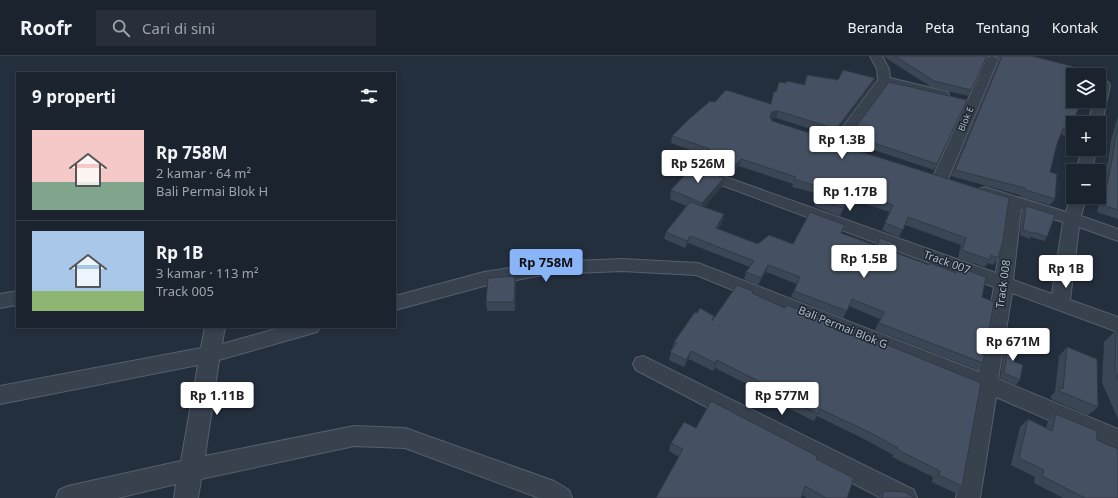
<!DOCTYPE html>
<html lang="id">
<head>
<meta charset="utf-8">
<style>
	:root { --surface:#1b232e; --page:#282f3a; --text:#f1f3f6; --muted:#a0a4aa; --line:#39404a; --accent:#8ab4f8 }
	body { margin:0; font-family:"Noto Sans",sans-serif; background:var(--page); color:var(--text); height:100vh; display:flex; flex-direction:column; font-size:15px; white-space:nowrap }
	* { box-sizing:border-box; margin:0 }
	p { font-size:13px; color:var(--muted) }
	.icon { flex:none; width:22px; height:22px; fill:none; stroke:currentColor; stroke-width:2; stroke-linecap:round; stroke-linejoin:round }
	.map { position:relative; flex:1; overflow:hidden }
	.panel { position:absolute; left:16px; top:16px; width:380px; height:256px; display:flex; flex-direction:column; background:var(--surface); border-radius:0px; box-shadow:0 2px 6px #0003,0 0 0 1px var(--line) }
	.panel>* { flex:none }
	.buttons { position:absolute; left:1066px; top:12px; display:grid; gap:8px }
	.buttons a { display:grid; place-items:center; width:40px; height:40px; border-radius:0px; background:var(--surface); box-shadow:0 2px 6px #0003,0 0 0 1px var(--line); font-size:20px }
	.price { position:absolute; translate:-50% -34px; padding:0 9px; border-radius:4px; background:#fff; color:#222; font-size:13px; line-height:26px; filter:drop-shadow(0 1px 2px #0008) }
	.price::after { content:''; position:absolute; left:50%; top:24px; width:12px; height:9px; margin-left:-6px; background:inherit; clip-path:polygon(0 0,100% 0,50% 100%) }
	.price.selected { background:var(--accent); color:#111 }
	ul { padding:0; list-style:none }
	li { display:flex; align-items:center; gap:12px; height:100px; padding:0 16px }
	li+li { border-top:1px solid var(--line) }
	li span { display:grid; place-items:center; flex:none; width:112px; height:80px; border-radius:0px; color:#555 }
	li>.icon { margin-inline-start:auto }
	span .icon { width:48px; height:48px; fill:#fffc; stroke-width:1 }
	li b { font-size:17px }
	h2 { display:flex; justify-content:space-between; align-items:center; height:48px; padding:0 16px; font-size:17px }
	header { display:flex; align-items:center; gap:24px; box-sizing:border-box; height:56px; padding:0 20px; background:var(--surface); border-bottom:1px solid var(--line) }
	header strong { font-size:19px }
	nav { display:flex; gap:22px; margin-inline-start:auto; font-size:14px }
	.search { width:280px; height:36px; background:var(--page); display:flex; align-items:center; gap:10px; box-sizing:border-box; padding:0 14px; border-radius:0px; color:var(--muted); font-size:15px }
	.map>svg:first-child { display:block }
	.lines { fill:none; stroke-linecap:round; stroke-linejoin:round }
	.street-casing { stroke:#565f6c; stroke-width:2 }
	.street { fill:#38414e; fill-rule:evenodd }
	.wall { fill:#3b4654 }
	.shaded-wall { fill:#303945 }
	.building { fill:#455162; stroke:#303945 }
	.labels { text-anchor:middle; stroke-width:3; stroke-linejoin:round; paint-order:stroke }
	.far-street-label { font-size:9px; fill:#b4bcc9; stroke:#1d2633 }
	.street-label { font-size:11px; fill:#b4bcc9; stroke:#1d2633 }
</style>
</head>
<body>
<header>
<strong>Roofr</strong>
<div class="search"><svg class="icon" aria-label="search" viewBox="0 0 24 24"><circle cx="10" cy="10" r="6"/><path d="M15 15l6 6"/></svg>Cari di sini</div>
<nav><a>Beranda</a><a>Peta</a><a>Tentang</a><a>Kontak</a></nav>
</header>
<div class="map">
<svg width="1118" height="442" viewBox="0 0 1118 442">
	<rect width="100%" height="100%" fill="#242f3e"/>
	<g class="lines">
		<g class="street-casing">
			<path id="street" d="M870 0H882L889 13 890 22 948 36 949 39 948 42 943 43 887 29 841 92 836 93 831 92 829 89 878 24 877 13Z
				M992 0 996 1 998 4 948 123 945 126 940 128 935 126 932 123 986 4 988 1Z
				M1104 25 1108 26 1110 29 1102 67 1099 70V67H1088L1094 45H1099V27Z
				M1082 93H1096L1092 115H1076Z
				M686 107 996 217 1006 148 979 139 977 136 979 133 985 131 991 133 1066 156 1072 137 1073 141H1086L1081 160 1118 173V185L1079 171 1070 244 1118 261V276L1012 237 998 323 1118 373V394L996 341 980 442H956L976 333 696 219 622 215 549 218 484 230 395 254V240L484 216 549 206 622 203 698 207 979 316 994 231 681 114 679 111 681 108ZM1021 153 1063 166 1052 238 1013 224Z
				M17 235V249L0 252V238Z
				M205 271H225L222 288 283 271H320L317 276 219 304 205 400 354 370 405 372 554 425 569 434 572 442H539L405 392 354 390 201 423 198 442H174L176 428 118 442H56L59 434 68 430 181 405 198 309 0 348V330L201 292Z
				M643 300 914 434 917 442H881L636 314 633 308 636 302Z"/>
		</g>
		<use href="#street" class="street"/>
	</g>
	<path class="wall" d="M883 0H1032L1074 14 1069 73 1065 80 1061 78 1057 88 1050 116 1055 143 1050 149 1022 141 1020 139 951 120 999 5 997 0H987L968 40 931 31Z
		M807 19 873 28 833 80 776 62 771 63 772 65 833 87 998 202 993 209 988 207 985 211 958 202 961 189 905 169 899 181 882 174 890 156 849 143 840 160 814 150 820 138 792 131 793 128 739 110 730 120 700 110 701 103 704 99 671 87 672 80 715 46 771 48 776 36 786 27 804 28Z
		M1118 60V163L1097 156 1108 106 1111 84Z
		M850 79 937 108 934 114 847 85Z
		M724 122 722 131 704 151 723 165 718 173 758 188H793L841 177 876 189 880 182 894 196 928 209 930 207 954 216 958 211 982 241 983 307 978 314 875 274 880 263 849 250 843 262 791 241 797 228 766 216 758 229 744 223 746 216 750 211 688 187 685 192 664 183 666 176 686 150 670 143 671 134Z
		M1026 150 1047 181 1044 185 1031 181 1030 183 1020 179 1022 155Z
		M515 220 516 229 515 255H487L486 246Z
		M752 237 785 252 839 273 870 287 873 283 962 430 955 437 932 426 933 421 892 401 893 399 864 383 817 360 814 365 756 336 757 333 715 312 713 315 689 303 684 311 669 304 674 286 713 264Z
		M1116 274 1118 275V363L1102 327 1104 286Z
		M1010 280 1013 305 1020 324 1016 329 1000 322 1006 284Z
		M1067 291 1098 351 1088 359 1051 343V340L1055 336 1059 300Z
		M1056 358 1097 384 1118 442H1063L1034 427 1035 421 1011 409 1020 371 1028 363 1046 372 1048 365Z
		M696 372 816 403 847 442H807L802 439 679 401 669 395 671 387Z
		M884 435 915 442H878Z"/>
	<path class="shaded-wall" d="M875 22 873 28 833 80 836 73Z
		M778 55 776 62 770 63V61L772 56Z
		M741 103 739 110 730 120 732 113Z
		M724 122 722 131 700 156 702 147Z
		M852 136 849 143 840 160 843 152Z
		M724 158 723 165 715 179 716 172Z
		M690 180 688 187 685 192 687 185Z
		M768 209 766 216 758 229 761 222Z
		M515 220 516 229 515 255 514 246Z
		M691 295 689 303 684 311 686 304Z
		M717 304 715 312 713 315 715 307Z"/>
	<path class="building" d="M895 0H987L971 34 934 25Z
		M1002 0H1032L1075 11 1074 14 1086 17V19H1073V45H1081L1079 52 1069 73 1063 72 1057 88 1050 116 1057 118 1055 143 1026 134 1025 132 955 114Z
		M843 14 875 22 836 73 778 55 772 56 770 61 772 65 832 84 833 87 1009 142 1003 185 998 202 991 199 990 204 962 194 966 182 908 161 903 174 885 167 893 149 852 136 843 152 817 143 823 132 794 123 796 121 741 103 732 113 701 103 710 93 672 80 687 65 710 45 715 46 726 34 771 48 774 35 776 36 779 26 786 27 787 25 805 29 807 19 838 24Z
		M889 26 967 44 937 108 850 79Z
		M1118 70V154L1103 149 1113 99 1116 78Z
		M693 110 724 122 702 147 671 134Z
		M690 146 724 158 716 172 758 188 769 179 793 188 810 156 845 169 841 177 877 190 880 182 897 188 894 196 929 209 930 207 956 217 958 211 986 221 982 241 994 246 983 307 879 267 884 256 852 243 847 255 794 235 800 221 768 209 761 222 746 216 754 205 690 180 687 185 666 176Z
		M1026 150 1055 159 1047 181 1034 176V178L1023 174Z
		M515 220 514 246H486L488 222Z
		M737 229 753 235 752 237 785 252 787 249 841 270 839 273 871 288 873 283 981 327 962 430 939 419 940 415 898 394V392L869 376 820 353 818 358 759 329 760 326 717 304 715 307 691 295 686 304 670 296 677 287 674 286 695 256 697 257 700 252 714 260 712 265Z
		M1116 274 1118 275V323L1115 316Z
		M1010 280 1016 282 1013 305 1023 309 1020 324 1004 317Z
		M1067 291 1097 303 1098 351 1059 335V332L1063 333Z
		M711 345 817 400 816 403 854 422 847 442H826L805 430 801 442H656L683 393 671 387 684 366 696 372Z
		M1056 358 1097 375V384L1118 393V442H1085L1042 420 1044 414 1019 402 1028 363 1052 375Z
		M884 435 904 436 915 442H882Z"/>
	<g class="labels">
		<g class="far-street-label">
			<text transform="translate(966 63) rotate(-67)" y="3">Blok E</text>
		</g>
		<g class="street-label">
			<text transform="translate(947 206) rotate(20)" y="4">Track 007</text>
			<text transform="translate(1003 228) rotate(-82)" y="4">Track 008</text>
			<text transform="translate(843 271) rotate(22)" y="4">Bali Permai Blok G</text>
		</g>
	</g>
</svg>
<div class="buttons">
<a><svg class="icon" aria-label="layers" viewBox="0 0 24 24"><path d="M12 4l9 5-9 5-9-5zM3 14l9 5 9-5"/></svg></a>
<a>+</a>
<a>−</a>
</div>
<b class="price" style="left:842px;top:104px">Rp 1.3B</b>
<b class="price" style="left:698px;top:128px">Rp 526M</b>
<b class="price" style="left:850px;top:156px">Rp 1.17B</b>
<b class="price" style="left:864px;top:223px">Rp 1.5B</b>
<b class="price selected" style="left:546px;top:227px">Rp 758M</b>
<b class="price" style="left:1066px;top:233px">Rp 1B</b>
<b class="price" style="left:1013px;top:306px">Rp 671M</b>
<b class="price" style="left:217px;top:360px">Rp 1.11B</b>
<b class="price" style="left:782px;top:360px">Rp 577M</b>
<section class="panel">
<h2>9 properti<svg class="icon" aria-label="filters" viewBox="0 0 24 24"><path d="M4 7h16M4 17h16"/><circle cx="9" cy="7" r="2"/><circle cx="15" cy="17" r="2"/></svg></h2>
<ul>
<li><span style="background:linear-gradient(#f6c9c9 65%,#7fa58c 0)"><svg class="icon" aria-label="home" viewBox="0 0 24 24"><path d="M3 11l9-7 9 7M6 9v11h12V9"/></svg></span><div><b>Rp 758M</b><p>2 kamar · 64 m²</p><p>Bali Permai Blok H</p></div></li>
<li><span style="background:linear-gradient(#a9c7e8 75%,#8fb573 0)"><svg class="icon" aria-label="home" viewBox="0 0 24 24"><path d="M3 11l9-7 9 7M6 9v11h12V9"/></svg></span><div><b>Rp 1B</b><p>3 kamar · 113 m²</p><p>Track 005</p></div></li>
</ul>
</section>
</div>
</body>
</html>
